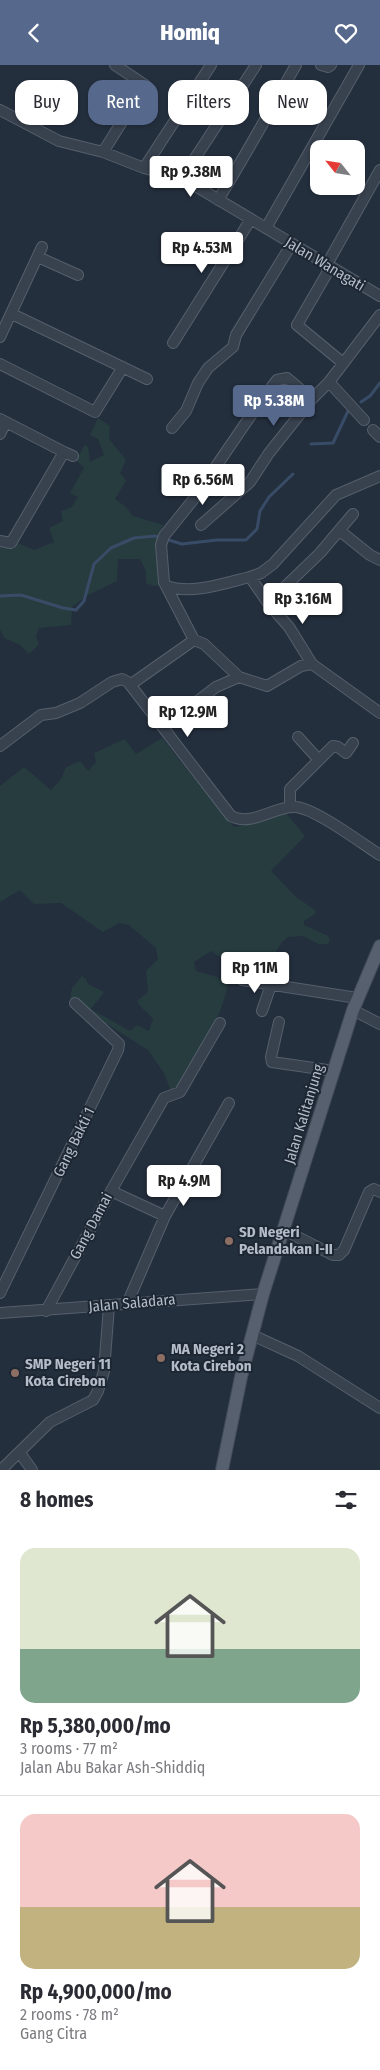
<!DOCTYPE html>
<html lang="en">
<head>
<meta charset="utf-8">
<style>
	:root { --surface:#fff; --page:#f7f7f7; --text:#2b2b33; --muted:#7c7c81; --line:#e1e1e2; --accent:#56698c }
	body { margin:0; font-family:"Fira Sans Condensed",sans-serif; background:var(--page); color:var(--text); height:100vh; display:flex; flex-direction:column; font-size:19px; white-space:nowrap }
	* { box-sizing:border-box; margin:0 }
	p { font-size:16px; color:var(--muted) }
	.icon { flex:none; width:28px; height:28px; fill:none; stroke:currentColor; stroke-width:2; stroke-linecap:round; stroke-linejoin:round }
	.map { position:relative; height:1405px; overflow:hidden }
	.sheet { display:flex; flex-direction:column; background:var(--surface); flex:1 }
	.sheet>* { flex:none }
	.banner { position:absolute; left:15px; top:15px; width:350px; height:45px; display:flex; gap:10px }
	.needle { width:32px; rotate:300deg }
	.fabs { position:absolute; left:310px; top:75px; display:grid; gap:10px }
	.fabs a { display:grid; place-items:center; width:55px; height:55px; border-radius:10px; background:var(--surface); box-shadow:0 1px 4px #0004; font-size:25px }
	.price { position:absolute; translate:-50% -42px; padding:0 11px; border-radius:5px; background:#fff; color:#222; font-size:16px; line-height:32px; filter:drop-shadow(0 1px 2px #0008) }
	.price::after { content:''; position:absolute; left:50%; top:30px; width:15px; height:11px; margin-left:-8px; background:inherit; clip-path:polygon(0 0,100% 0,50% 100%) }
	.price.active { background:var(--accent); color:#fff }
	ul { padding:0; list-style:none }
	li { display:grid; align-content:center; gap:10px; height:265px; padding:0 20px }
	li+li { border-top:1px solid var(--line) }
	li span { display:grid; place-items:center; height:155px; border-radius:15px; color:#555 }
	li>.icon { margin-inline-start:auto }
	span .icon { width:90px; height:90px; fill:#fffc; stroke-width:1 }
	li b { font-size:21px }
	h2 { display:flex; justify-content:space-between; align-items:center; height:60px; padding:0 20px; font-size:21px }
	.pill { padding:0 18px; border-radius:15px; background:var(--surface); box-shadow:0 1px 4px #0004; font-size:18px; line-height:45px }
	.pill.active { background:var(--accent); color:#fff }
	header { display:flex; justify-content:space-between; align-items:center; height:65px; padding:0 20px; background:var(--accent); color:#fff; font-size:22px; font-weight:800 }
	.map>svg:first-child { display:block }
	.green { fill:#263c3f }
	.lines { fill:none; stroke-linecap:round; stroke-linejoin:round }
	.stream { stroke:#394c67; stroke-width:3 }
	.minor-casing { stroke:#565f6c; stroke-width:12 }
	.major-casing { stroke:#414a57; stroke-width:14 }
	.minor { stroke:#38414e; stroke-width:10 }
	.major { stroke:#56606e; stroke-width:12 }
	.education-dot { fill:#8d6e63; stroke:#1d2633; stroke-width:2 }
	.labels { text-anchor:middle; stroke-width:4; stroke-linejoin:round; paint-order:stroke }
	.street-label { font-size:15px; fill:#b4bcc9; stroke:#1d2633 }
	.poi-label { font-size:15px; font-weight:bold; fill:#b4bcc9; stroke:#1d2633; text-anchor:start }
</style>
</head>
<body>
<header><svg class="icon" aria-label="back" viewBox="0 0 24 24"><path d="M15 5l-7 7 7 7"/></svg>Homiq<svg class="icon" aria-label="heart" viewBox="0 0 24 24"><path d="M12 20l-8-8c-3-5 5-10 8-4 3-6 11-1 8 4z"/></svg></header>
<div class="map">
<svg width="380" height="1405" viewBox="0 0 380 1405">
	<rect width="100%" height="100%" fill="#242f3e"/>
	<path class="green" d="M98 353 110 361 109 374 126 395 120 408 126 416 115 434 125 441 133 451 163 460 158 475 159 520 154 521 146 518V506L140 494H118L117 516 86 531 72 542 71 560 39 563 36 572 39 579 29 589 20 580 4 573 0 564V480L14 484 18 478 34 485 54 477 49 463 63 456 61 446 72 442 78 432 70 428 84 403 76 395 85 380 88 382 90 397 104 390 98 374 90 370Z
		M162 673 233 761 236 762 285 747 305 771 271 806 296 832 315 845V849L304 856V860L328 871 330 875 328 879H319L303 871 288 872 281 878 266 906 263 908 236 903 211 886 194 897 196 906 217 912 228 920C219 958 199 992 176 1024H170L164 1008 148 985 107 959 87 958 70 934 72 923 82 911 86 914 88 919 104 927 91 944 130 966 137 960 149 966 153 954C148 947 141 944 137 936L148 927 146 906 158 894 156 883 129 860 119 858 103 867 61 838 34 839 20 825 0 837V721L24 702 51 725 61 714 66 702 80 696 88 706 96 697 94 688 125 674 136 689Z"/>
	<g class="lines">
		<path class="stream" d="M361 337 370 331 380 318
			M311 379 333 378 349 344
			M0 531 21 530 63 543 76 545 84 536 94 499 111 483 134 473 155 471 182 479 217 475H246L257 464 260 446 269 432 293 409"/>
		<g class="minor-casing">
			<path id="minor" d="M321 0 328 2 331 0
				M0 45 59 76 103 87 144 103 182 113 380 231
				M103 87 145 20 115 0
				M144 103 211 0
				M182 113 256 0
				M218 135C246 90 270 45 296 0
				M266 163 359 0
				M38 192 78 210
				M326 201 380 105
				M330 203 297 260 343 298
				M12 249 147 314
				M0 272 42 182
				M173 278 251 154
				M0 299 95 347 123 302
				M329 317 364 355
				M312 334 287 313 277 315 258 340 193 435 164 471 161 480 164 517 166 521C192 530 225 518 250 512L268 538 320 488 353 449
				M0 354 64 387 11 478 0 476
				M172 363 186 346 198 318 208 303 233 282 236 270 291 180
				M373 365 380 372
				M0 369 6 357
				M64 387 73 391
				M201 460 250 417 269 388 312 334 329 317 380 250
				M340 466 370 490 380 495
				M250 512 261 508 273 499 336 430 380 411
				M166 521 194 575
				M268 538 289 562 312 599
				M130 620 194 575 204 579 239 612 267 621 301 601 312 599 380 648
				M164 662 216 622 239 612
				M0 681 41 650 56 648 80 638 112 617 122 614 128 617 231 751C252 762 274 741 295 742 315 743 361 778 380 790
				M319 695 333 681 338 682 346 688 353 678
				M290 742V724L319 695 298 672
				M242 915 357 933
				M353 945 380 959
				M262 946 271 920
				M279 957 271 992 272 997 334 1006
				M111 1126 165 1151
				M284 1165 333 1190H339L344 1185 369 1127 374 1124 380 1127
				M0 1228 118 985 119 979 75 938
				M127 1239 165 1151 229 1038
				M46 1246 111 1126 164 1033 180 1027 220 958
				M0 1248 263 1229
				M252 1270 298 1291 380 1343
				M20 1388 32 1405
				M1 1405 50 1357 93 1335 98 1326 104 1306 109 1241"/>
		</g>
		<g class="major-casing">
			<path id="major" d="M222 1405 241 1312 263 1229 353 945 380 881"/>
		</g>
		<use href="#minor" class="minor"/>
		<use href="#major" class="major"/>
	</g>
	<g class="education-dot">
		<circle cx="229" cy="1176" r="5"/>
		<circle cx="161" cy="1293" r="5"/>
		<circle cx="15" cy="1308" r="5"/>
	</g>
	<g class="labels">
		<g class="street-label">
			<text transform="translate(325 199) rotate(31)" y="5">Jalan Wanagati</text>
			<text transform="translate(304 1049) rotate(-73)" y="5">Jalan Kalitanjung</text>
			<text transform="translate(74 1077) rotate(-64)" y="5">Gang Bakti 1</text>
			<text transform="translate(91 1161) rotate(-62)" y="5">Gang Damai</text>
			<text transform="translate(132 1238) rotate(-5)" y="5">Jalan Saladara</text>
		</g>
		<g class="poi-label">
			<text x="239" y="1172">SD Negeri<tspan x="239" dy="17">Pelandakan I-II</tspan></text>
			<text x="171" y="1289">MA Negeri 2<tspan x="171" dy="17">Kota Cirebon</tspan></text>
			<text x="25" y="1304">SMP Negeri 11<tspan x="25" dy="17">Kota Cirebon</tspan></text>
		</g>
	</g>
</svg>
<div class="fabs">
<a><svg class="needle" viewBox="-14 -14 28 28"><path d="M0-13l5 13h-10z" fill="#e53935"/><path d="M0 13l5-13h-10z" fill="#7c7c81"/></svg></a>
</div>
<b class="price" style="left:191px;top:133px">Rp 9.38M</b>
<b class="price" style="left:202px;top:209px">Rp 4.53M</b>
<b class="price active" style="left:274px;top:362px">Rp 5.38M</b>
<b class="price" style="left:203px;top:441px">Rp 6.56M</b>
<b class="price" style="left:303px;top:560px">Rp 3.16M</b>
<b class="price" style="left:188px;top:673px">Rp 12.9M</b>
<b class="price" style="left:255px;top:929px">Rp 11M</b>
<b class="price" style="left:184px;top:1142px">Rp 4.9M</b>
<div class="banner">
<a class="pill">Buy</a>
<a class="pill active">Rent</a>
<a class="pill">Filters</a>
<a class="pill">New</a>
</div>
</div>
<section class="sheet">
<h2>8 homes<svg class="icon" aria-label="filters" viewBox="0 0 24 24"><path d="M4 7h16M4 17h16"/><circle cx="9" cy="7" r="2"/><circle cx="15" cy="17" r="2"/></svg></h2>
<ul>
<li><span style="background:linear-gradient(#dfe7d0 65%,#7fa58c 0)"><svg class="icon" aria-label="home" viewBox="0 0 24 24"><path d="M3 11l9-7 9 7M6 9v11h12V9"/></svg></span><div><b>Rp 5,380,000/mo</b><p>3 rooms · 77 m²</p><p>Jalan Abu Bakar Ash-Shiddiq</p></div></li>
<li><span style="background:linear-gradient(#f6c9c9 60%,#c2b280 0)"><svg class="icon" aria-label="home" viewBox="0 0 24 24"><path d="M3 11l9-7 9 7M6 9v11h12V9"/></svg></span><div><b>Rp 4,900,000/mo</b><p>2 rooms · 78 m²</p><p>Gang Citra</p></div></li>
</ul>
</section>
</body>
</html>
